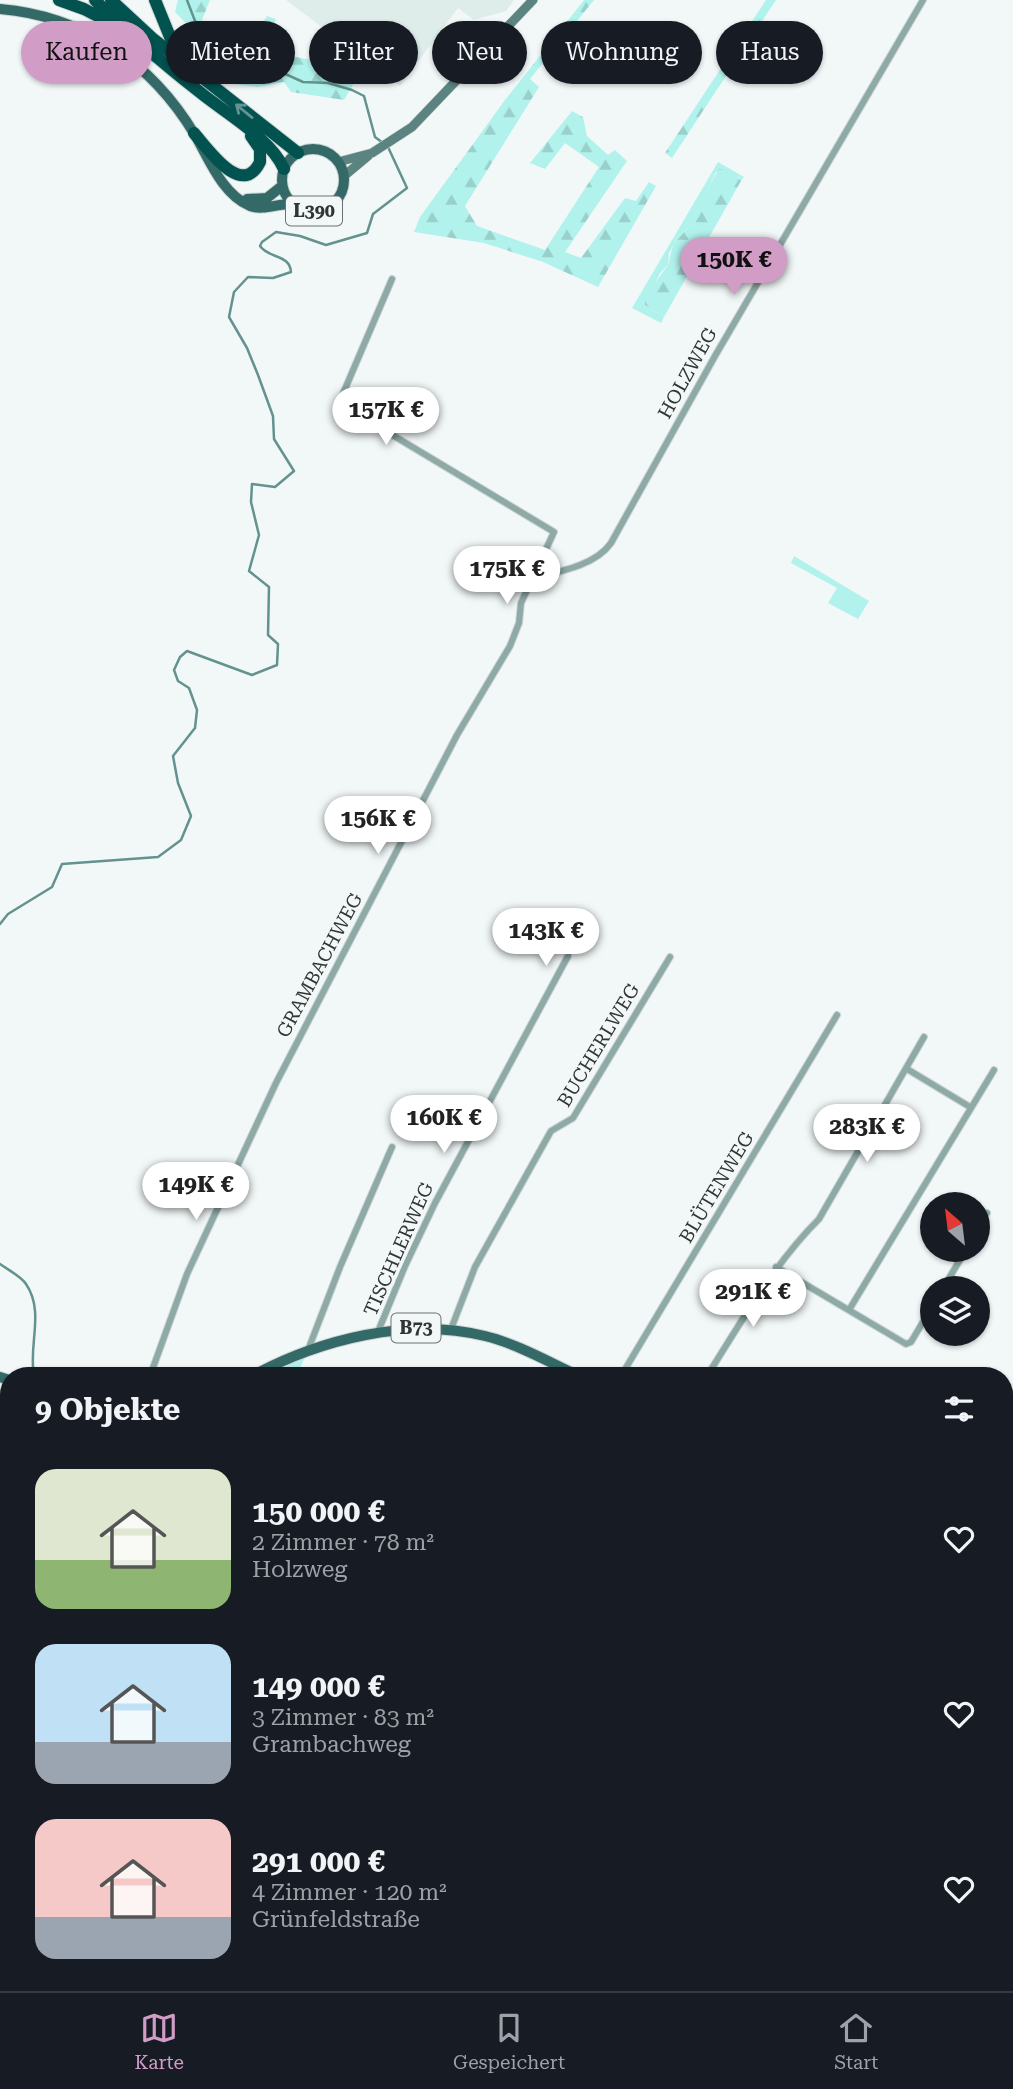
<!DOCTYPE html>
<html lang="de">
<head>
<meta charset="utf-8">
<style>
	:root { --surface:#171b24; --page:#20242c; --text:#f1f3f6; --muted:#9ea1a6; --line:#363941; --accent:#d19dc6 }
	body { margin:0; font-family:"Roboto Serif",serif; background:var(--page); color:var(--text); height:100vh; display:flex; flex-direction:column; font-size:26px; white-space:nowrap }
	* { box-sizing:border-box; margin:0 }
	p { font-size:23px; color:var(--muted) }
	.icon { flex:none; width:38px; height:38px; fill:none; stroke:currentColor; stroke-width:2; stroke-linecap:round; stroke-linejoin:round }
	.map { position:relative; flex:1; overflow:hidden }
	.panel { position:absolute; left:0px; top:1367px; width:1013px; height:625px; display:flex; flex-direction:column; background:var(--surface); border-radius:28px 28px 0 0; box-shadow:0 2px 5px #0004 }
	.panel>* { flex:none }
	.banner { position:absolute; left:21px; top:21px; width:971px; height:63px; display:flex; gap:14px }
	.needle { width:46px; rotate:332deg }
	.buttons { position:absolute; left:920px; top:1192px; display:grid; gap:14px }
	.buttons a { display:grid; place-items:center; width:70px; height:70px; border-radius:50%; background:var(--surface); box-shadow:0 2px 5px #0004; font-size:35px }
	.price { position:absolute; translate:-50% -60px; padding:0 16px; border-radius:24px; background:#fff; color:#222; font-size:23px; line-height:46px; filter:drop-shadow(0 2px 4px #0008) }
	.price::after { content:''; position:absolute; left:50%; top:42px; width:21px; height:16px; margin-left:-10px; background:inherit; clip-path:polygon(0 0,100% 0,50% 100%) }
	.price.selected { background:var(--accent); color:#111 }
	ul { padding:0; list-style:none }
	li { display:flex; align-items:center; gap:21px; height:175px; padding:0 35px }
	li span { display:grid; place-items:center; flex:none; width:196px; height:140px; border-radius:21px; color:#555 }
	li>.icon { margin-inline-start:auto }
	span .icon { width:84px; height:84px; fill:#fffc; stroke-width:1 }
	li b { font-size:30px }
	h2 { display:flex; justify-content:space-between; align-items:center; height:84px; padding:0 35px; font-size:30px }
	.chip { padding:0 24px; border-radius:32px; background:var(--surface); box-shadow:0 2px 5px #0004; font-size:24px; line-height:63px }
	.chip.selected { background:var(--accent); color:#111 }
	.dock { display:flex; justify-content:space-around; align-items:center; height:98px; border-top:2px solid var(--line); background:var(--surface); font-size:19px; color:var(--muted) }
	.dock a { display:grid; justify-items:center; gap:4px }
	.dock .selected { color:var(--accent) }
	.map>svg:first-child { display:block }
	.built { fill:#deecea }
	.grass { fill:#b1f2ed }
	.forest { fill:url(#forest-firs) }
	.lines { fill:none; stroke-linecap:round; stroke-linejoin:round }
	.stream { stroke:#63928f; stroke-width:2.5 }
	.minor-casing { stroke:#d0d5d5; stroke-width:8 }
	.secondary-casing { stroke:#d0d5d5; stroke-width:10 }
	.primary-casing { stroke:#d0d5d5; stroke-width:12 }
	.motorway-casing { stroke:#d0d5d5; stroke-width:14 }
	.minor { stroke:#8eaaa7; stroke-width:6 }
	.secondary { stroke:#5b8481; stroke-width:9 }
	.primary { stroke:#336966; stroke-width:10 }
	.motorway { stroke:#02524f; stroke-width:12 }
	.oneway { stroke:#629493 }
	.labels { text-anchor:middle; stroke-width:7; stroke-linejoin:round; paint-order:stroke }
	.shield { fill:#f2f8f8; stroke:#6c7070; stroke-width:2 }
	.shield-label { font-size:18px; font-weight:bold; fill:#333535 }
	.street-label { font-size:19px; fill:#333535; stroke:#f2f8f8 }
</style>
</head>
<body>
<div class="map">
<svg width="1013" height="1991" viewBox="0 0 1013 1991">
	<defs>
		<pattern id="forest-firs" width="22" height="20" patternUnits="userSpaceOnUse" patternTransform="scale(1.75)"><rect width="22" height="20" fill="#b1f2ed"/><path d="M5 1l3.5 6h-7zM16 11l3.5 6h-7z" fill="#99d0cc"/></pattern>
	</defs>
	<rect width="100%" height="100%" fill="#f2f8f8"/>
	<path class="built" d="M286 0H514L506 11 474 20 458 8 400 86Z"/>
	<path class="grass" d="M718 162 744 177 741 181 739 177 716 172 687 229 676 240 669 253 668 265 660 273 645 305 664 317 661 323 632 308Z
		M794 556 869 601 858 619 828 603 837 588 791 563Z
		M305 1357 297 1375 266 1376Z"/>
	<path class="forest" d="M178 0H210L202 20 246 49 267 16 276 19 263 50 306 59 353 63 361 71 344 100 291 92 284 82 258 87 234 84 229 67 175 12Z
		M584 0H594L530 79 539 87 465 206 477 226 545 250 599 167 565 143 545 169 530 163 572 111 583 117 587 136 608 155 615 150 627 161 565 252 581 258 625 198 636 201 649 182 656 186 598 287 543 262 484 243 414 232 420 217 505 100Z
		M766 0H776L672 158 665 153Z
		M719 169 734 172 741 181 664 317 645 305V297L668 265 673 244 687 229 701 199Z
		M1013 1768V1903L1005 1914V1799L1012 1790 1008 1773Z"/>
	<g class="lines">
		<path class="stream" d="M187 0 195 21 246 65 253 76 263 78 281 72 303 82 328 83 352 90 364 96 375 137 383 143
			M0 924 8 914 52 887 62 864 158 857 181 840 191 816 178 783 173 756 195 728 197 710 189 688 178 681 174 670 180 657 187 651 252 675 277 665 278 644 268 635 269 587 249 571 259 535 251 502 252 484 275 487 294 471 274 439 273 416 258 375 247 348 229 317 234 292 248 277 273 278 291 272C290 254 269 259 260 246L262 242 276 232 300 236 326 245 367 233 373 214 407 188 388 147
			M0 1264C8 1270 21 1276 26 1284 45 1312 28 1345 34 1376
			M1004 1407 1013 1391
			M300 1983 311 1991
			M600 1991 605 1983"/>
		<g class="minor-casing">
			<path id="minor" d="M533 578C558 572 595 566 611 543L715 356 923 0
				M907 1069 970 1107
				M978 1228 987 1213
				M776 1267 906 1344 911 1342 933 1305
				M943 1288 966 1250
				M849 1310 994 1070
				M451 1329 475 1267 551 1131 573 1118 670 957
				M377 1334 405 1266 435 1203 568 956
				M308 1350 340 1267 392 1147
				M150 1376 187 1274 276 1083 457 735 510 646 519 623 521 603 554 532 344 406 342 396 392 279
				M621 1376 837 1015
				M707 1376C742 1321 773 1265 819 1219L924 1037
				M1004 1758 1013 1745
				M249 1991 252 1983
				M644 1991 650 1983
				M746 1991 753 1983
				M884 1991 891 1983"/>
		</g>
		<g class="secondary-casing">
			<path id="secondary" d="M338 162 372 153 412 127 533 0
				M344 176 368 156
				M657 1983 669 1991"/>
		</g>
		<g class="primary-casing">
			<path id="primary" d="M0 9C84 16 152 63 195 135 209 159 222 194 250 206 264 211 278 203 293 204
				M282 180a31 31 0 1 1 62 0a31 31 0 1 1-62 0Z
				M247 199 267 198 282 186
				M252 1376C321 1339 408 1317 485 1336 515 1343 551 1363 579 1376
				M0 1377 9 1380
				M1004 1604 1013 1608"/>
		</g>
		<g class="motorway-casing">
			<path id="motorway" d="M59 0 84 9 113 24
				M95 0C128 34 164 64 201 93 227 114 271 139 284 169
				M111 0 152 38 298 153
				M155 0 170 37 184 58
				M194 133C208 149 242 199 260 162V149L251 136"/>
		</g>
		<use href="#minor" class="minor"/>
		<use href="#secondary" class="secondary"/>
		<use href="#primary" class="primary"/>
		<use href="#motorway" class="motorway"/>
	</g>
	<defs><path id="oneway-shaft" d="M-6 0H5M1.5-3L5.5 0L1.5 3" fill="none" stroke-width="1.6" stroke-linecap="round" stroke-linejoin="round" transform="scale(1.75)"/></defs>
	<use class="oneway" href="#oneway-shaft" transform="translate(244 111) rotate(-141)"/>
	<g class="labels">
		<g class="shield">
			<rect x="286" y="196.5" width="56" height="29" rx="5"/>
			<rect x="391.5" y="1313.5" width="49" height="29" rx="5"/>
		</g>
		<g class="shield-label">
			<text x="314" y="217">L390</text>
			<text x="416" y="1334">B73</text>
		</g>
		<g class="street-label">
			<text transform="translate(687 373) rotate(-61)" y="7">HOLZWEG</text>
			<text transform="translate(319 965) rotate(-62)" y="7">GRAMBACHWEG</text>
			<text transform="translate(598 1045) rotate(-59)" y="7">BUCHERLWEG</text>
			<text transform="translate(716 1187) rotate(-59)" y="7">BLÜTENWEG</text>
			<text transform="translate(398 1249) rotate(-66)" y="7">TISCHLERWEG</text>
		</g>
	</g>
</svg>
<div class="buttons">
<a><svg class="needle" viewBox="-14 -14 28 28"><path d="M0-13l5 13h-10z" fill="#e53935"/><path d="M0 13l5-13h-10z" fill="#9ea1a6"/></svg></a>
<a><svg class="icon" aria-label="layers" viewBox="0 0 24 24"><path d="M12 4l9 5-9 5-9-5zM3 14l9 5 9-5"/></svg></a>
</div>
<b class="price selected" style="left:734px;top:297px">150K €</b>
<b class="price" style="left:386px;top:447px">157K €</b>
<b class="price" style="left:507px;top:606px">175K €</b>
<b class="price" style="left:378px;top:856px">156K €</b>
<b class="price" style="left:546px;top:968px">143K €</b>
<b class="price" style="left:444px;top:1155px">160K €</b>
<b class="price" style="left:867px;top:1164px">283K €</b>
<b class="price" style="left:196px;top:1222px">149K €</b>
<b class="price" style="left:753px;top:1329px">291K €</b>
<div class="banner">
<a class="chip selected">Kaufen</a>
<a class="chip">Mieten</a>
<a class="chip">Filter</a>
<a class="chip">Neu</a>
<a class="chip">Wohnung</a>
<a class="chip">Haus</a>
</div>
<section class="panel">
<h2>9 Objekte<svg class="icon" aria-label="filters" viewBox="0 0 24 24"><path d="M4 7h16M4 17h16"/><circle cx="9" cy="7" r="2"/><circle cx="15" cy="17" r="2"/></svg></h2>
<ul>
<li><span style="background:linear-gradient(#dfe7d0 65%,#8fb573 0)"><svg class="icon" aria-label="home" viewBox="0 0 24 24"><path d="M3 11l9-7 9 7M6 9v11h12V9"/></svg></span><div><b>150 000 €</b><p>2 Zimmer · 78 m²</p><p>Holzweg</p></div><svg class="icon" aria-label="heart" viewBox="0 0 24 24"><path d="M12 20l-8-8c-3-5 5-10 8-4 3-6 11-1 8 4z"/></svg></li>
<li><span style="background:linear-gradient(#bfe0f5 70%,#9aa5b1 0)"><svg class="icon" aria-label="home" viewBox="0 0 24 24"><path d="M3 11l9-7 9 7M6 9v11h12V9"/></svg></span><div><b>149 000 €</b><p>3 Zimmer · 83 m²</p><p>Grambachweg</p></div><svg class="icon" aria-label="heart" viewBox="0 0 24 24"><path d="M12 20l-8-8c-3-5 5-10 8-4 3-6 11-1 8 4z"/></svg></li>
<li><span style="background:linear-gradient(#f6c9c9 70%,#9aa5b1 0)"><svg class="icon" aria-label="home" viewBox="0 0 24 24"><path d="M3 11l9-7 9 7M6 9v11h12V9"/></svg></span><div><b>291 000 €</b><p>4 Zimmer · 120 m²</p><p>Grünfeldstraße</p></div><svg class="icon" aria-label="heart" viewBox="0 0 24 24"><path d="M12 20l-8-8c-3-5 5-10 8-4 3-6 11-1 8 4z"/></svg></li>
</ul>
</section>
</div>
<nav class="dock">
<a class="selected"><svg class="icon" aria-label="map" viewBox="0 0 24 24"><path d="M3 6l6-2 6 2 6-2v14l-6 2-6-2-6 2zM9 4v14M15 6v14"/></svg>Karte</a>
<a><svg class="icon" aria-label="saved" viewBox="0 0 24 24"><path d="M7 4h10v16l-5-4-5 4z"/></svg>Gespeichert</a>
<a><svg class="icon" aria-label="home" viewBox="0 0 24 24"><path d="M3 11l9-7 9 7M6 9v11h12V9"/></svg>Start</a>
</nav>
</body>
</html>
